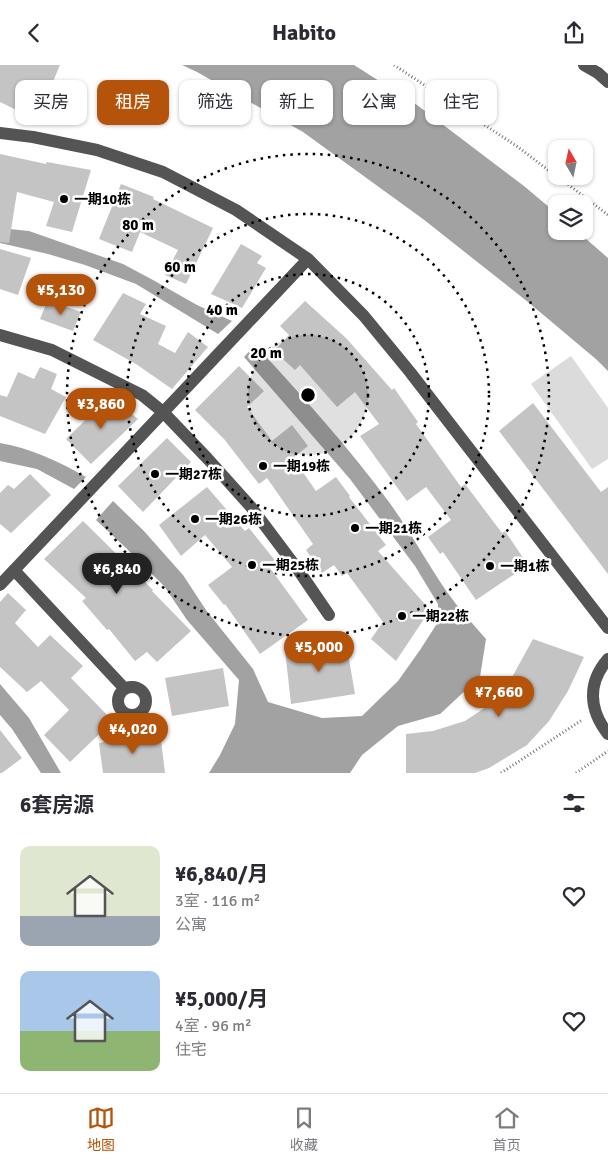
<!DOCTYPE html>
<html lang="zh">
<head>
<meta charset="utf-8">
<style>
	:root { --surface:#fff; --page:#f7f7f7; --text:#2b2b33; --muted:#7c7c81; --line:#e1e1e2; --accent:#b45309 }
	body { margin:0; font-family:Signika,"Noto Sans SC",sans-serif; background:var(--page); color:var(--text); height:100vh; display:flex; flex-direction:column; font-size:19px; white-space:nowrap }
	* { box-sizing:border-box; margin:0 }
	p { font-size:16px; color:var(--muted) }
	.icon { flex:none; width:28px; height:28px; fill:none; stroke:currentColor; stroke-width:2; stroke-linecap:round; stroke-linejoin:round }
	.map { position:relative; height:708px; overflow:hidden }
	.side { display:flex; flex-direction:column; background:var(--surface); flex:1 }
	.side>* { flex:none }
	.hud { position:absolute; left:15px; top:15px; width:579px; height:45px; display:flex; gap:10px }
	.needle { width:32px; rotate:351deg }
	.tools { position:absolute; left:548px; top:75px; display:grid; gap:10px }
	.tools a { display:grid; place-items:center; width:45px; height:45px; border-radius:10px; background:var(--surface); box-shadow:0 1px 4px #0004; font-size:25px }
	.price { position:absolute; translate:-50% -42px; padding:0 11px; border-radius:18px; background:var(--accent); color:#fff; font-size:16px; line-height:32px; filter:drop-shadow(0 1px 2px #0008) }
	.price::after { content:''; position:absolute; left:50%; top:30px; width:15px; height:11px; margin-left:-8px; background:inherit; clip-path:polygon(0 0,100% 0,50% 100%) }
	.price.on { background:#222; color:#fff }
	ul { padding:0; list-style:none }
	li { display:flex; align-items:center; gap:15px; height:125px; padding:0 20px }
	li span { display:grid; place-items:center; flex:none; width:140px; height:100px; border-radius:10px; color:#555 }
	li>.icon { margin-inline-start:auto }
	span .icon { width:60px; height:60px; fill:#fffc; stroke-width:1 }
	li b { font-size:21px }
	h2 { display:flex; justify-content:space-between; align-items:center; height:60px; padding:0 20px; font-size:21px }
	.chip { padding:0 18px; border-radius:10px; background:var(--surface); box-shadow:0 1px 4px #0004; font-size:18px; line-height:45px }
	.chip.on { background:var(--accent); color:#fff }
	header { display:flex; justify-content:space-between; align-items:center; height:65px; padding:0 20px; background:var(--surface); font-size:22px; font-weight:800 }
	.tab-bar { display:flex; justify-content:space-around; align-items:center; height:70px; border-top:1px solid var(--line); background:var(--surface); font-size:14px; color:var(--muted) }
	.tab-bar a { display:grid; justify-items:center; gap:2px }
	.tab-bar .on { color:var(--accent) }
	.map>svg:first-child { display:block }
	.green { fill:#dbdbdb }
	.water { fill:#a2a2a2 }
	.building { fill:#c4c4c4 }
	.lines { fill:none; stroke-linecap:round; stroke-linejoin:round }
	.path { stroke:#767676; stroke-width:3; stroke-dasharray:1 2.5; stroke-linecap:butt }
	.minor { stroke:#545454; stroke-width:12 }
	.ring { fill:none; stroke:#000; stroke-width:2.5; stroke-dasharray:2.5 5 }
	.poi-dot { fill:#000; stroke:#fff; stroke-width:2 }
	.labels { text-anchor:middle; stroke-width:5; stroke-linejoin:round; paint-order:stroke }
	.poi-label { font-size:14px; font-weight:bold; fill:#000; stroke:#fff; text-anchor:start }
	.centre { fill:#000; stroke:#fff; stroke-width:2.5 }
	.ring-label { font-size:15px; text-anchor:middle; font-weight:bold; fill:#000; stroke:#fff; stroke-width:5; stroke-linejoin:round; paint-order:stroke }
</style>
</head>
<body>
<header><svg class="icon" aria-label="back" viewBox="0 0 24 24"><path d="M15 5l-7 7 7 7"/></svg>Habito<svg class="icon" aria-label="share" viewBox="0 0 24 24"><path d="M12 15V3M7 8l5-5 5 5M5 13v7h14v-7"/></svg></header>
<div class="map">
<svg width="608" height="708" viewBox="0 0 608 708">
	<rect width="100%" height="100%" fill="#fff"/>
	<path class="green" d="M571 291 608 343V394L592 404 531 319Z"/>
	<path class="water" d="M182 0H354L417 40 524 121 556 148V166H577L608 193V306L597 295 528 237 423 154 303 67 197 7Z
		M0 163 29 166 123 199 153 215 197 240 232 256 218 269 136 219 85 200 48 189 0 178Z
		M255 280C302 330 348 382 389 437 410 466 427 498 447 527 459 544 473 559 486 574L480 612 440 649 398 661 362 690 350 708H209L220 690 235 659 239 615 187 555 164 521 125 482 96 455 113 436 143 465 183 510 206 545 253 604 268 637 322 653 362 651 398 616 420 585 438 557V539L415 501 350 414 244 292Z
		M0 378C30 383 60 397 86 412L74 424 37 404 0 396Z
		M0 619 29 653 61 708H41L12 664 0 650Z"/>
	<path class="building" d="M0 0H60L37 55 0 37Z
		M0 89 46 99 47 97 91 105 72 167 46 161 54 137 17 127 9 178 0 177Z
		M121 119 154 132 153 134 213 163 186 219 165 210 178 185 140 167 132 187 99 174Z
		M241 179 262 191 257 198 266 203 242 243 211 229Z
		M0 184 31 193 18 230 0 224Z
		M123 228 146 239 140 249 166 261 158 279 175 288 188 267 208 282 172 324 136 299 93 275Z
		M305 236 346 273 392 325 394 323 418 357 416 359 461 422 465 419 502 468 505 466 528 500 476 535 443 487 440 489 428 472 451 455 426 422 407 436 360 371 379 359 355 327 337 342 300 300 295 305 274 286 289 270 280 261Z
		M47 237H53L81 247 73 266 40 254Z
		M239 301 264 326 247 342 272 376 292 360 308 381 293 393 316 426 336 412 350 431 349 432 386 480 378 486 430 545 396 596 371 574 383 557 347 508 342 511 334 500 322 508 306 485 313 479 267 413 259 419 224 374 195 345Z
		M40 302 57 309 51 324 66 332 45 369 0 351V330L7 332 18 307 34 314Z
		M110 331 138 354 91 399 66 374Z
		M533 338 601 427 608 422V509L499 366Z
		M167 373 191 397 143 447 118 421Z
		M30 409 51 430 11 468 0 459V428L8 420 14 424Z
		M207 422 245 466 249 463 277 498 270 503 308 555 260 589 225 539 224 540 208 520 232 502 205 470 181 491 159 460Z
		M83 456 153 525 152 526 191 566 157 597 147 587 135 596 109 564 107 565 82 536 86 533 44 494Z
		M8 528 26 545 15 558 38 582 50 570 83 601 71 613 113 656 70 697 44 670 69 645 41 616 27 627 0 602V537Z
		M533 574 584 592 568 626 549 656 527 680 489 703 475 708H406V669L433 666 465 656 492 638 511 614Z
		M346 577 355 629 291 639 285 585Z
		M223 603 229 641 172 651 165 613Z
		M0 665 22 693 2 708H0Z
		M160 667 165 708H103L99 678Z"/>
	<g class="lines">
		<path class="path" d="M394 0 518 82 556 111
			M557 111 608 150
			M501 708 582 655
			M576 708 608 686"/>
		<path class="minor" d="M584 0 598 8 608 17
			M0 68 33 72 97 85 163 107 236 145 308 194 364 251 410 307 608 563
			M0 270 52 285 142 330 163 347 207 393 251 442 299 506 329 550
			M14 505 125 624
			M0 520 308 194
			M608 594C587 618 589 645 608 669
			M118 636a14 14 0 1 1 28 0a14 14 0 1 1-28 0Z"/>
	</g>
	<circle cx="308" cy="330" r="60" fill="#000" fill-opacity=".12"/>
	<g class="ring">
		<circle cx="308" cy="330" r="60"/>
		<circle cx="308" cy="330" r="121"/>
		<circle cx="308" cy="330" r="181"/>
		<circle cx="308" cy="330" r="241"/>
	</g>
	<g class="poi-dot">
		<circle cx="64" cy="134" r="5"/>
		<circle cx="263" cy="401" r="5"/>
		<circle cx="155" cy="409" r="5"/>
		<circle cx="195" cy="454" r="5"/>
		<circle cx="355" cy="463" r="5"/>
		<circle cx="252" cy="500" r="5"/>
		<circle cx="490" cy="501" r="5"/>
		<circle cx="402" cy="551" r="5"/>
	</g>
	<g class="labels">
		<g class="poi-label">
			<text x="74" y="139">一期10栋</text>
			<text x="273" y="406">一期19栋</text>
			<text x="165" y="414">一期27栋</text>
			<text x="205" y="459">一期26栋</text>
			<text x="365" y="468">一期21栋</text>
			<text x="262" y="505">一期25栋</text>
			<text x="500" y="506">一期1栋</text>
			<text x="412" y="556">一期22栋</text>
		</g>
	</g>
	<circle cx="308" cy="330" r="8" class="centre"/>
	<g class="ring-label">
		<text x="138" y="165">80 m</text>
		<text x="180" y="207">60 m</text>
		<text x="222" y="250">40 m</text>
		<text x="266" y="293">20 m</text>
	</g>
</svg>
<div class="tools">
<a><svg class="needle" viewBox="-14 -14 28 28"><path d="M0-13l5 13h-10z" fill="#e53935"/><path d="M0 13l5-13h-10z" fill="#7c7c81"/></svg></a>
<a><svg class="icon" aria-label="layers" viewBox="0 0 24 24"><path d="M12 4l9 5-9 5-9-5zM3 14l9 5 9-5"/></svg></a>
</div>
<b class="price" style="left:61px;top:251px">¥5,130</b>
<b class="price" style="left:101px;top:365px">¥3,860</b>
<b class="price on" style="left:117px;top:530px">¥6,840</b>
<b class="price" style="left:319px;top:608px">¥5,000</b>
<b class="price" style="left:499px;top:653px">¥7,660</b>
<b class="price" style="left:133px;top:690px">¥4,020</b>
<div class="hud">
<a class="chip">买房</a>
<a class="chip on">租房</a>
<a class="chip">筛选</a>
<a class="chip">新上</a>
<a class="chip">公寓</a>
<a class="chip">住宅</a>
</div>
</div>
<section class="side">
<h2>6套房源<svg class="icon" aria-label="filters" viewBox="0 0 24 24"><path d="M4 7h16M4 17h16"/><circle cx="9" cy="7" r="2"/><circle cx="15" cy="17" r="2"/></svg></h2>
<ul>
<li><span style="background:linear-gradient(#dfe7d0 70%,#9aa5b1 0)"><svg class="icon" aria-label="home" viewBox="0 0 24 24"><path d="M3 11l9-7 9 7M6 9v11h12V9"/></svg></span><div><b>¥6,840/月</b><p>3室 · 116 m²</p><p>公寓</p></div><svg class="icon" aria-label="heart" viewBox="0 0 24 24"><path d="M12 20l-8-8c-3-5 5-10 8-4 3-6 11-1 8 4z"/></svg></li>
<li><span style="background:linear-gradient(#a9c7e8 60%,#8fb573 0)"><svg class="icon" aria-label="home" viewBox="0 0 24 24"><path d="M3 11l9-7 9 7M6 9v11h12V9"/></svg></span><div><b>¥5,000/月</b><p>4室 · 96 m²</p><p>住宅</p></div><svg class="icon" aria-label="heart" viewBox="0 0 24 24"><path d="M12 20l-8-8c-3-5 5-10 8-4 3-6 11-1 8 4z"/></svg></li>
</ul>
</section>
<nav class="tab-bar">
<a class="on"><svg class="icon" aria-label="map" viewBox="0 0 24 24"><path d="M3 6l6-2 6 2 6-2v14l-6 2-6-2-6 2zM9 4v14M15 6v14"/></svg>地图</a>
<a><svg class="icon" aria-label="saved" viewBox="0 0 24 24"><path d="M7 4h10v16l-5-4-5 4z"/></svg>收藏</a>
<a><svg class="icon" aria-label="home" viewBox="0 0 24 24"><path d="M3 11l9-7 9 7M6 9v11h12V9"/></svg>首页</a>
</nav>
</body>
</html>
